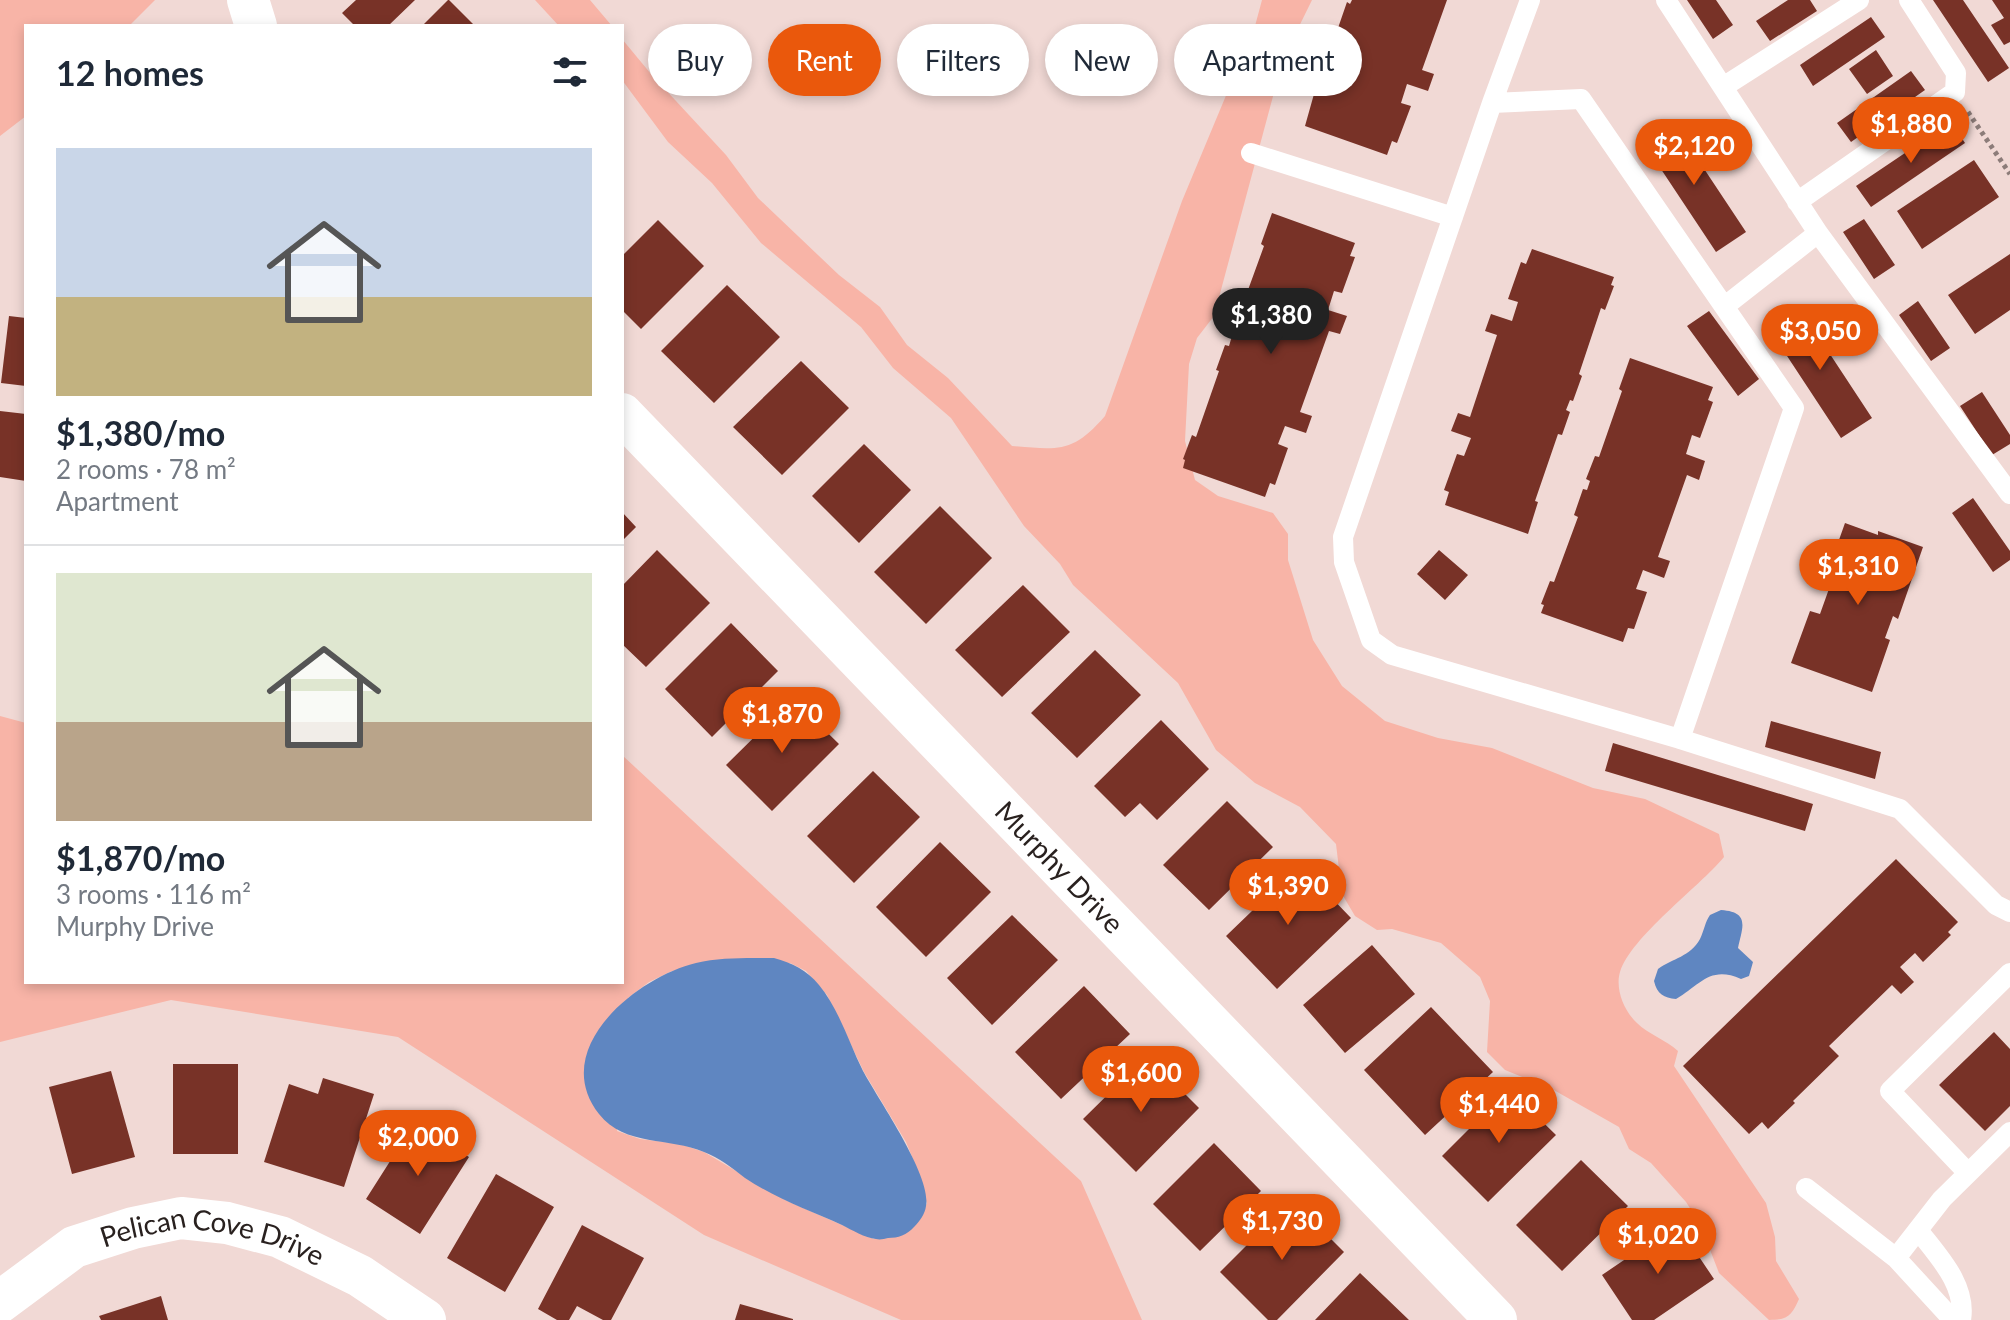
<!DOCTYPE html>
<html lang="en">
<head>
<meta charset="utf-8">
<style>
	:root { --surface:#fff; --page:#f2f2f3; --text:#1f2937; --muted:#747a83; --line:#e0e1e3; --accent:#ea580c }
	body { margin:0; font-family:Lato,sans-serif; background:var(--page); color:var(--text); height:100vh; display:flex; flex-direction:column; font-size:30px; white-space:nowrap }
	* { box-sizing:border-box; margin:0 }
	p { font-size:26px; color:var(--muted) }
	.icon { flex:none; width:44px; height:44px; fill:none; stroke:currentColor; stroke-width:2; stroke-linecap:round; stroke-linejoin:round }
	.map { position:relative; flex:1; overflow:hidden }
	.details { position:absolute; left:24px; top:24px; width:600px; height:960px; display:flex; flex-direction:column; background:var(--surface); border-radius:0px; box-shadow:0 4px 12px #0003 }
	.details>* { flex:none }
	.guide { position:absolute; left:648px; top:24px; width:760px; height:72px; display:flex; gap:16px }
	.price { position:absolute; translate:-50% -68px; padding:0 18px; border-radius:28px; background:var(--accent); color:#fff; font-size:26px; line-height:52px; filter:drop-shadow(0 2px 4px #0008) }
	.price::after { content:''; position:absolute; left:50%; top:48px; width:24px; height:18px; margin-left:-12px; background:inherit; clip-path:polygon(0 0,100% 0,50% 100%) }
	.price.current { background:#222; color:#fff }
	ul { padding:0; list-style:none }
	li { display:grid; align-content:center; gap:16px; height:424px; padding:0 32px }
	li+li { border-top:2px solid var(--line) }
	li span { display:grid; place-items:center; height:248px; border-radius:0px; color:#555 }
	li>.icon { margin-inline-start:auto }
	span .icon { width:144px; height:144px; fill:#fffc; stroke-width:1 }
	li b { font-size:34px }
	h2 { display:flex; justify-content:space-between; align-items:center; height:96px; padding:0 32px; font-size:34px }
	.pill { padding:0 28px; border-radius:36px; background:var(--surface); box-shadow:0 4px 12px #0003; font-size:28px; line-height:72px }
	.pill.current { background:var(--accent); color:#fff }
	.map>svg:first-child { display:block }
	.green { fill:#f8b4a7; fill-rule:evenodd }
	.water { fill:#5f86c1 }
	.building { fill:#783227 }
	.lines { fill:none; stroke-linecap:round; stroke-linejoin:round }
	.path { stroke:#8c7c79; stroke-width:5; stroke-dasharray:4 4; stroke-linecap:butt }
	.lane { stroke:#fff; stroke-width:20 }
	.street { stroke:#fff; stroke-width:42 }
	.labels { text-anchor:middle; stroke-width:8; stroke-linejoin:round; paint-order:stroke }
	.street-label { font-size:28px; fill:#29211f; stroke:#ffe7e2 }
</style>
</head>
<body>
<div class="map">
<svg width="2010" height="1320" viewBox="0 0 2010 1320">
	<rect width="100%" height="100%" fill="#f1d9d5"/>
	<path class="green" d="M0 0H155L129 26H26V116L0 136Z
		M535 0H590L612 26H559Z
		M1262 0H1312L1283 59 1214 316 1197 338 1189 364 1185 441 1195 480 1218 496 1273 513 1288 534V560L1313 640 1342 686 1385 721 1438 738 1492 748 1593 788 1645 799 1719 834 1724 857C1698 888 1631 937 1620 972 1615 989 1624 1011 1637 1023 1648 1034 1666 1040 1678 1051L1674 1066 1766 1203 1775 1237 1776 1261 1799 1299C1792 1315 1788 1320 1769 1320L1719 1273 1700 1224 1686 1202 1651 1163 1629 1149 1619 1127 1552 1089 1505 1070 1487 1052 1490 1001 1480 977 1441 943 1392 929 1377 930 1355 916 1342 894 1336 844 1300 807 1255 783 1216 750 1178 683 1073 585 1060 564 1024 526 951 418 893 368 861 327 761 243 712 183 668 142 622 80V39L651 74 726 155 758 198 839 275 880 307 907 345 948 378 1012 446C1059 450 1073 453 1105 416L1182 201 1255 26Z
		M0 716 26 723V982H622V755L1081 1181 1142 1320H901L704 1235 398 1037 171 1000 0 1042ZM790 963 806 971 827 995 864 1072 906 1142 919 1174 927 1204 874 1239 785 1200 704 1152 680 1144 640 1139 617 1131 628 998 649 982 672 971Z"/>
	<path class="water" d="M1721 910C1751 912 1742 928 1738 948L1753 962 1749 976 1741 979C1710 965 1700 985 1676 999 1664 998 1657 994 1654 981L1658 969C1673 958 1690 957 1700 939 1704 931 1705 922 1710 915Z
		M774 958C792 963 807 970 819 985 839 1009 849 1043 863 1071 878 1099 932 1176 926 1206 925 1214 920 1221 914 1227 907 1235 898 1238 888 1238 884 1239 880 1240 876 1239 865 1238 852 1230 842 1225 810 1211 775 1198 745 1178 732 1168 720 1158 704 1152 670 1137 625 1147 599 1114 548 1049 637 977 696 963 721 957 748 958 774 958Z"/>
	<path class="building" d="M356 0H415L388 26H355L342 13Z
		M449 0 475 26H422L448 0Z
		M1352 0H1447L1422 70 1434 74 1428 91 1407 84 1401 103 1411 106 1397 143 1392 141 1387 155 1305 126 1314 94 1318 95 1341 29 1338 28 1347 2 1350 4Z
		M1687 0H1716L1733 25 1713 39Z
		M1788 0H1810L1817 11 1770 41 1756 21Z
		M1933 0H1963L2009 68 1988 82Z
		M1992 0H2010V42L2004 45 1991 25 2004 18Z
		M1871 17 1885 37 1813 86 1800 65Z
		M1876 50 1893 76 1867 94 1849 69Z
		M1911 71 1925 90 1851 142 1837 123Z
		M1673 122 1746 232 1716 252 1643 142Z
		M1951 122 1965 143 1871 207 1856 186Z
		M1974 160 1999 197 1922 249 1897 211Z
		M1272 213 1355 243 1350 256 1355 257 1342 293 1334 291 1328 310 1347 316 1340 334 1329 331 1300 412 1312 416 1306 433 1285 426 1278 444 1288 448 1275 485 1270 483 1265 497 1183 468 1185 460 1183 459 1192 435 1196 437 1219 371 1216 370 1225 345 1229 346 1232 336 1228 334 1237 311 1240 312 1264 246 1261 244Z
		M1864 219 1895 265 1874 279 1843 232Z
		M658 220 704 266 641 329 622 310V256Z
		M1532 249 1614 277 1611 285 1614 286 1605 310 1601 308 1579 374 1582 376 1573 401 1570 400 1566 410 1570 412 1562 435 1558 434 1535 501 1538 502 1528 534 1445 505 1449 492 1444 490 1457 454 1464 456 1471 438 1451 431 1458 413 1470 417 1497 335 1485 331 1491 314 1512 321 1518 302 1508 299 1521 262 1526 264Z
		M2010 254V310L1975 334 1948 295Z
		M727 285 780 337 714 403 661 351Z
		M1918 301 1950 348 1931 361 1899 315Z
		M1799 307 1872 418 1841 438 1768 327Z
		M1709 311 1759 379 1738 396 1687 326Z
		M9 316 26 318V386L1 383Z
		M1630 358 1713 387 1708 400 1713 402 1700 438 1692 435 1686 454 1705 461 1699 480 1687 475 1658 557 1670 561 1664 578 1643 570 1636 589 1647 592 1634 629 1628 628 1623 642 1541 613 1544 605 1541 604 1550 581 1554 582 1578 517 1574 515 1583 489 1587 490 1590 481 1586 479 1595 456 1599 457 1622 391 1619 389Z
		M801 361 849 408 782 475 733 427Z
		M1982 392 2010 435V444L1992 455 1960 406Z
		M0 411 26 414V481L0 477Z
		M864 444 911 490 859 543 812 496Z
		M1973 498 2010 551V560L1993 572 1952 513Z
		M940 506 992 558 926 624 874 572Z
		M622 512 636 527 622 541Z
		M1845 523 1878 535V531L1923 547 1898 619 1893 616 1885 638 1890 640 1872 692 1791 663 1810 611 1820 614 1830 586 1813 580 1819 564 1829 568Z
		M657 550 710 603 646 667 622 644V586Z
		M1439 550 1468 575 1445 600 1417 574Z
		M1023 585 1070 632 1002 697 955 650Z
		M731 623 778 671 712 737 665 689Z
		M1095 650 1141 695 1077 758 1031 713Z
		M793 699 839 744 772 811 726 765Z
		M1161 720 1209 769 1157 820 1140 803 1125 817 1094 786Z
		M1771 721 1881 752 1875 779 1765 747Z
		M1613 743 1813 804 1805 831 1605 771Z
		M873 771 920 817 854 883 807 836Z
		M1227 801 1273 847 1209 910 1163 865Z
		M940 842 991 892 926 957 876 907Z
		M1896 859 1958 922 1948 932 1951 935 1923 962 1915 953 1900 967 1914 982 1901 994 1892 985 1829 1046 1839 1056 1793 1101 1795 1103 1768 1129 1762 1122 1749 1134 1683 1066Z
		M1300 865 1351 918 1277 989 1226 936Z
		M1012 915 1058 960 992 1025 947 978Z
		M1372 945 1415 994 1345 1053 1303 1005Z
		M1084 986 1130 1034 1061 1099 1015 1052Z
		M1431 1007 1493 1072 1425 1135 1364 1070Z
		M1994 1032 2010 1049V1106L1985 1131 1939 1085Z
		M1147 1056 1199 1108 1136 1172 1083 1119Z
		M173 1064H238V1154H173Z
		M111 1071 135 1157 72 1174 49 1087Z
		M323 1078 374 1094 344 1187 264 1162 289 1084 318 1094Z
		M1509 1089 1556 1135 1488 1202 1442 1156Z
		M415 1122 469 1157 420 1234 366 1199Z
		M1214 1143 1261 1191 1200 1251 1153 1204Z
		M1581 1160 1628 1206 1562 1271 1516 1225Z
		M496 1174 554 1207 505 1292 447 1258Z
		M1292 1200 1344 1252 1277 1320H1268L1220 1272Z
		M1677 1224 1714 1279 1654 1320H1632L1602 1275Z
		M582 1225 644 1258 611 1320H603L577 1306 569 1320H557L538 1309Z
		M1360 1273 1409 1320H1315Z
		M161 1296 168 1320H101L99 1316Z
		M740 1304 793 1319V1320H735Z"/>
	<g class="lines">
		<path class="path" d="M1968 112 2010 174"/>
		<path class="lane" d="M1666 0 1818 233 2010 494
			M1723 87 1859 0
			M1492 103 1530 0
			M1251 153 1453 217
			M1797 202 1955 92 1956 73 1909 0
			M1725 306 1818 233
			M1680 739 1794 408 1581 99 1492 103 1343 537 1344 562 1371 640 1392 655 1680 739 1900 809 1996 905 2010 912
			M1968 1173 1890 1091 2010 973
			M1806 1188 1896 1258 1953 1320
			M1918 1230C1938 1256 1967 1285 1961 1320
			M1896 1258 1942 1199 2010 1132"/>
		<g class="street">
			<path d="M248 0 256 26"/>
			<path id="s1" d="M622 414 1496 1320"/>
			<path id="s2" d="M0 1302 74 1247 133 1228 181 1218 227 1223 280 1237 360 1276 425 1320"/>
		</g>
	</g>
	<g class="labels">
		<g class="street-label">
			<text dy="10" stroke="none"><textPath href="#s1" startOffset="630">Murphy Drive</textPath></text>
			<text dy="10" stroke="none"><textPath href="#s2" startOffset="236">Pelican Cove Drive</textPath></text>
		</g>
	</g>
</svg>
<b class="price" style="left:1911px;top:165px">$1,880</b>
<b class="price" style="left:1694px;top:187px">$2,120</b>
<b class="price current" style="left:1271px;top:356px">$1,380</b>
<b class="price" style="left:1820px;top:372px">$3,050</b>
<b class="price" style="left:1858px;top:607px">$1,310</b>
<b class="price" style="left:782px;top:755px">$1,870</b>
<b class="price" style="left:1288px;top:927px">$1,390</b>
<b class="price" style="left:1141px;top:1114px">$1,600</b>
<b class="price" style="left:1499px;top:1145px">$1,440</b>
<b class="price" style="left:418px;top:1178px">$2,000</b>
<b class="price" style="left:1282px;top:1262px">$1,730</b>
<b class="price" style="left:1658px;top:1276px">$1,020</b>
<div class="guide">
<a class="pill">Buy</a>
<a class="pill current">Rent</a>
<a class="pill">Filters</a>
<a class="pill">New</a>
<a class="pill">Apartment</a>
</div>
<section class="details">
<h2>12 homes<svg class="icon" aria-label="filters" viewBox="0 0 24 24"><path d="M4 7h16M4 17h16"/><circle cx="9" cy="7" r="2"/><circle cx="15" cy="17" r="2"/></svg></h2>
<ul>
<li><span style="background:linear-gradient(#c9d6e8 60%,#c2b280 0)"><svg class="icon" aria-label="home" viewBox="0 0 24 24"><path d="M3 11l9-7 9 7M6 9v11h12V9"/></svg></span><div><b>$1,380/mo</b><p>2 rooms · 78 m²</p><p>Apartment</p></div></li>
<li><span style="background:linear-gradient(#dfe7d0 60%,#b9a48a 0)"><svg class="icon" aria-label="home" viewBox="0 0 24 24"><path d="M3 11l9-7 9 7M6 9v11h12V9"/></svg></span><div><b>$1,870/mo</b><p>3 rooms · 116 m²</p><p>Murphy Drive</p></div></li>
</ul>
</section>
</div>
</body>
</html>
